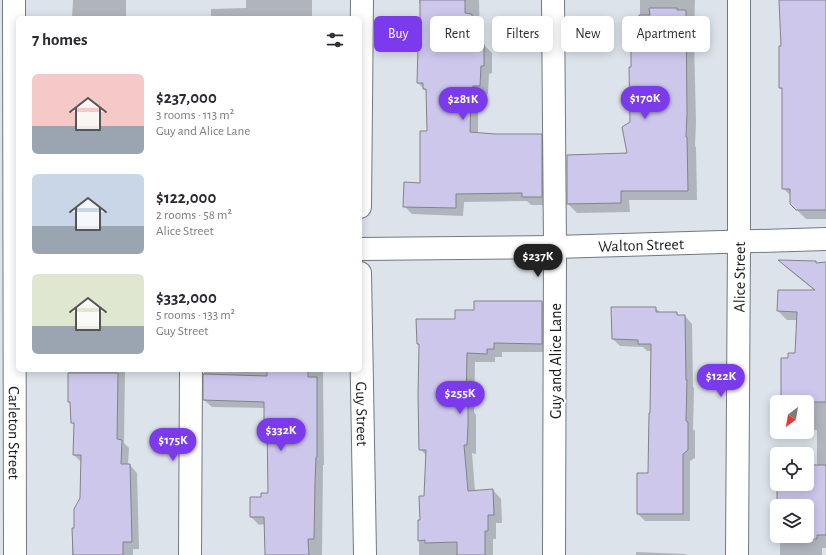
<!DOCTYPE html>
<html lang="en">
<head>
<meta charset="utf-8">
<style>
	:root { --surface:#fff; --page:#f2f2f3; --text:#2b2b33; --muted:#7c7c81; --accent:#7c3aed }
	body { margin:0; font-family:"Alegreya Sans",sans-serif; background:var(--page); color:var(--text); height:100vh; display:flex; flex-direction:column; font-size:15px; white-space:nowrap }
	* { box-sizing:border-box; margin:0 }
	p { font-size:13px; color:var(--muted) }
	.icon { flex:none; width:22px; height:22px; fill:none; stroke:currentColor; stroke-width:2; stroke-linecap:round; stroke-linejoin:round }
	.map { position:relative; flex:1; overflow:hidden }
	.panel { position:absolute; left:16px; top:16px; width:346px; height:356px; display:flex; flex-direction:column; background:var(--surface); border-radius:6px; box-shadow:0 2px 10px #0003 }
	.panel>* { flex:none }
	.top-card { position:absolute; left:374px; top:16px; width:380px; height:36px; display:flex; gap:8px }
	.needle { width:26px; rotate:211deg }
	.fabs { position:absolute; left:770px; top:395px; display:grid; gap:8px }
	.fabs a { display:grid; place-items:center; width:44px; height:44px; border-radius:6px; background:var(--surface); box-shadow:0 2px 10px #0003; font-size:20px }
	.price { position:absolute; translate:-50% -34px; padding:0 9px; border-radius:14px; background:var(--accent); color:#fff; font-size:13px; line-height:26px; filter:drop-shadow(0 1px 2px #0008) }
	.price::after { content:''; position:absolute; left:50%; top:24px; width:12px; height:9px; margin-left:-6px; background:inherit; clip-path:polygon(0 0,100% 0,50% 100%) }
	.price.current { background:#222; color:#fff }
	ul { padding:0; list-style:none }
	li { display:flex; align-items:center; gap:12px; height:100px; padding:0 16px }
	li span { display:grid; place-items:center; flex:none; width:112px; height:80px; border-radius:6px; color:#555 }
	li>.icon { margin-inline-start:auto }
	span .icon { width:48px; height:48px; fill:#fffc; stroke-width:1 }
	li b { font-size:17px }
	h2 { display:flex; justify-content:space-between; align-items:center; height:48px; padding:0 16px; font-size:17px }
	.chip { padding:0 14px; border-radius:6px; background:var(--surface); box-shadow:0 2px 10px #0003; font-size:14px; line-height:36px }
	.chip.current { background:var(--accent); color:#fff }
	.map>svg:first-child { display:block }
	.shadow { fill:#0003 }
	.building { fill:#cdc7ec; stroke:#83828a }
	.lines { fill:none; stroke-linecap:round; stroke-linejoin:round }
	.minor-casing { stroke:#73797f; stroke-width:24 }
	.minor { stroke:#fff; stroke-width:22 }
	.labels { text-anchor:middle; stroke-width:4; stroke-linejoin:round; paint-order:stroke }
	.street-label { font-size:16px; fill:#191b1e; stroke:#fff }
</style>
</head>
<body>
<div class="map">
<svg width="826" height="555" viewBox="0 0 826 555">
	<rect width="100%" height="100%" fill="#dce3ea"/>
	<path class="shadow" d="M73 0H126V18H72Z
		M246 0H312V18H211V9L246 8Z
		M419 0H479L480 45H484L492 53V73L489 74 488 94 480 93V98H478V134L541 135 549 143 550 205H531L527 201 464 202 463 216 412 214 404 206 421 184 428 132 427 92 418 83 421 47V5L419 3Z
		M640 0H695L694 39 696 123 695 146 696 147 697 200H629L630 212 577 213 568 204 628 154 631 122 632 68 640 38Z
		M780 0H826V219H806L791 204V196L783 188V90L780 88 782 47Z
		M780 261 816 262 818 264 826 263V548H822V555H780V536H807V506H780L778 484H807V466H817V430H807V402H782L789 359 796 354 798 320H787L778 311 815 291 788 269Z
		M542 302 550 311V352H502V357H495V362H475L474 412 476 415V454L472 453 475 491 493 490 501 499 502 523H496V539H493V555H419V521H421L425 497 426 455 420 449V346L418 343 456 320 475 311Z
		M655 308 661 313H676L679 316H685L692 324 693 387 694 388 693 429 695 431V458L690 461V521H645L638 514 649 474 652 351H647L643 347 620 346 613 339Z
		M68 370H125L124 443 129 448 128 465H130L137 473 139 549H133V555H72V529H75L81 498 82 463 74 455 75 426 72 423 71 404 69 402Z
		M204 370H323L324 465H323L322 555H265V524L259 525 251 517 262 498 269 494 268 425 265 421V408L212 407 204 400Z
		M636 552 685 554 687 555H636Z"/>
	<path class="building" d="M420 0H465V13L472 14 473 44H484V66H481L480 86H473V91H471L470 132 495 134H542V197H522V193L456 194V208L403 207 404 182 420 183V131H427L426 89H423V83H417L418 47 420 46Z
		M779 0H826V210H796L790 204V189H782V88H779V46H781Z
		M649 8H677V10H686L687 113 686 137H687L688 191H621V203L567 204V155L627 153 622 127 630 122 629 67H631V37H639V15H650Z
		M778 260 816 261V263L826 262V402H781V358H788V353H795L797 312 777 311 778 290H815Z
		M474 301H542V344L494 343V349H487V354L467 353 466 405H468V425L467 445H464L468 491 493 489 494 515H488V531H485V555H457V542L425 543V540L418 541V520H420L419 496H424L426 450H419L418 395 419 344H417L416 319H455V310H474Z
		M611 307H656V312H677V315H685L686 380H687L686 421 688 422V450L683 454V514H637V473H648L649 413H650L651 344H638V340L612 339Z
		M308 370V377H317V457H316L315 483 314 539H308L309 555H265L264 517H250V497H261V493H268L267 422H264V402L203 400V374L267 376V371Z
		M68 373H118L117 439 122 440 121 464H130L132 542H123V555H73L72 528H74V509L80 498 81 455H73L74 423H71L70 402H68Z
		M807 465H826V535H817V539H777V536H807V506H777V484H807Z"/>
	<g class="lines">
		<g class="minor-casing">
			<g id="minor">
				<path id="s1" d="M14 0 15 555"/>
				<path d="M553 0 555 247 554 555"/>
				<path d="M360 207 362 0"/>
				<path id="s2" d="M360 249 555 247 826 239"/>
				<path id="s3" d="M360 273 365 555"/>
				<path d="M190 555 191 370"/>
				<path id="s4" d="M737 555 739 242V0"/>
			</g>
		</g>
		<use href="#minor" class="minor"/>
	</g>
	<g class="labels">
		<g class="street-label">
			<text dy="6" stroke="none"><textPath href="#s2" startOffset="281">Walton Street</textPath></text>
			<text dy="6" stroke="none"><textPath href="#s4" startOffset="278">Alice Street</textPath></text>
			<text transform="translate(555 361) rotate(-90)" y="6">Guy and Alice Lane</text>
			<text dy="6" stroke="none"><textPath href="#s3" startOffset="141">Guy Street</textPath></text>
			<text dy="6" stroke="none"><textPath href="#s1" startOffset="433">Carleton Street</textPath></text>
		</g>
	</g>
</svg>
<div class="fabs">
<a><svg class="needle" viewBox="-14 -14 28 28"><path d="M0-13l5 13h-10z" fill="#e53935"/><path d="M0 13l5-13h-10z" fill="#7c7c81"/></svg></a>
<a><svg class="icon" aria-label="locate" viewBox="0 0 24 24"><circle cx="12" cy="12" r="6"/><path d="M12 2v4M12 18v4M2 12h4M18 12h4"/></svg></a>
<a><svg class="icon" aria-label="layers" viewBox="0 0 24 24"><path d="M12 4l9 5-9 5-9-5zM3 14l9 5 9-5"/></svg></a>
</div>
<b class="price" style="left:645px;top:120px">$170K</b>
<b class="price" style="left:463px;top:121px">$281K</b>
<b class="price current" style="left:538px;top:278px">$237K</b>
<b class="price" style="left:721px;top:398px">$122K</b>
<b class="price" style="left:460px;top:415px">$255K</b>
<b class="price" style="left:281px;top:452px">$332K</b>
<b class="price" style="left:173px;top:462px">$175K</b>
<div class="top-card">
<a class="chip current">Buy</a>
<a class="chip">Rent</a>
<a class="chip">Filters</a>
<a class="chip">New</a>
<a class="chip">Apartment</a>
</div>
<section class="panel">
<h2>7 homes<svg class="icon" aria-label="filters" viewBox="0 0 24 24"><path d="M4 7h16M4 17h16"/><circle cx="9" cy="7" r="2"/><circle cx="15" cy="17" r="2"/></svg></h2>
<ul>
<li><span style="background:linear-gradient(#f6c9c9 65%,#9aa5b1 0)"><svg class="icon" aria-label="home" viewBox="0 0 24 24"><path d="M3 11l9-7 9 7M6 9v11h12V9"/></svg></span><div><b>$237,000</b><p>3 rooms · 113 m²</p><p>Guy and Alice Lane</p></div></li>
<li><span style="background:linear-gradient(#c9d6e8 65%,#9aa5b1 0)"><svg class="icon" aria-label="home" viewBox="0 0 24 24"><path d="M3 11l9-7 9 7M6 9v11h12V9"/></svg></span><div><b>$122,000</b><p>2 rooms · 58 m²</p><p>Alice Street</p></div></li>
<li><span style="background:linear-gradient(#dfe7d0 65%,#9aa5b1 0)"><svg class="icon" aria-label="home" viewBox="0 0 24 24"><path d="M3 11l9-7 9 7M6 9v11h12V9"/></svg></span><div><b>$332,000</b><p>5 rooms · 133 m²</p><p>Guy Street</p></div></li>
</ul>
</section>
</div>
</body>
</html>
